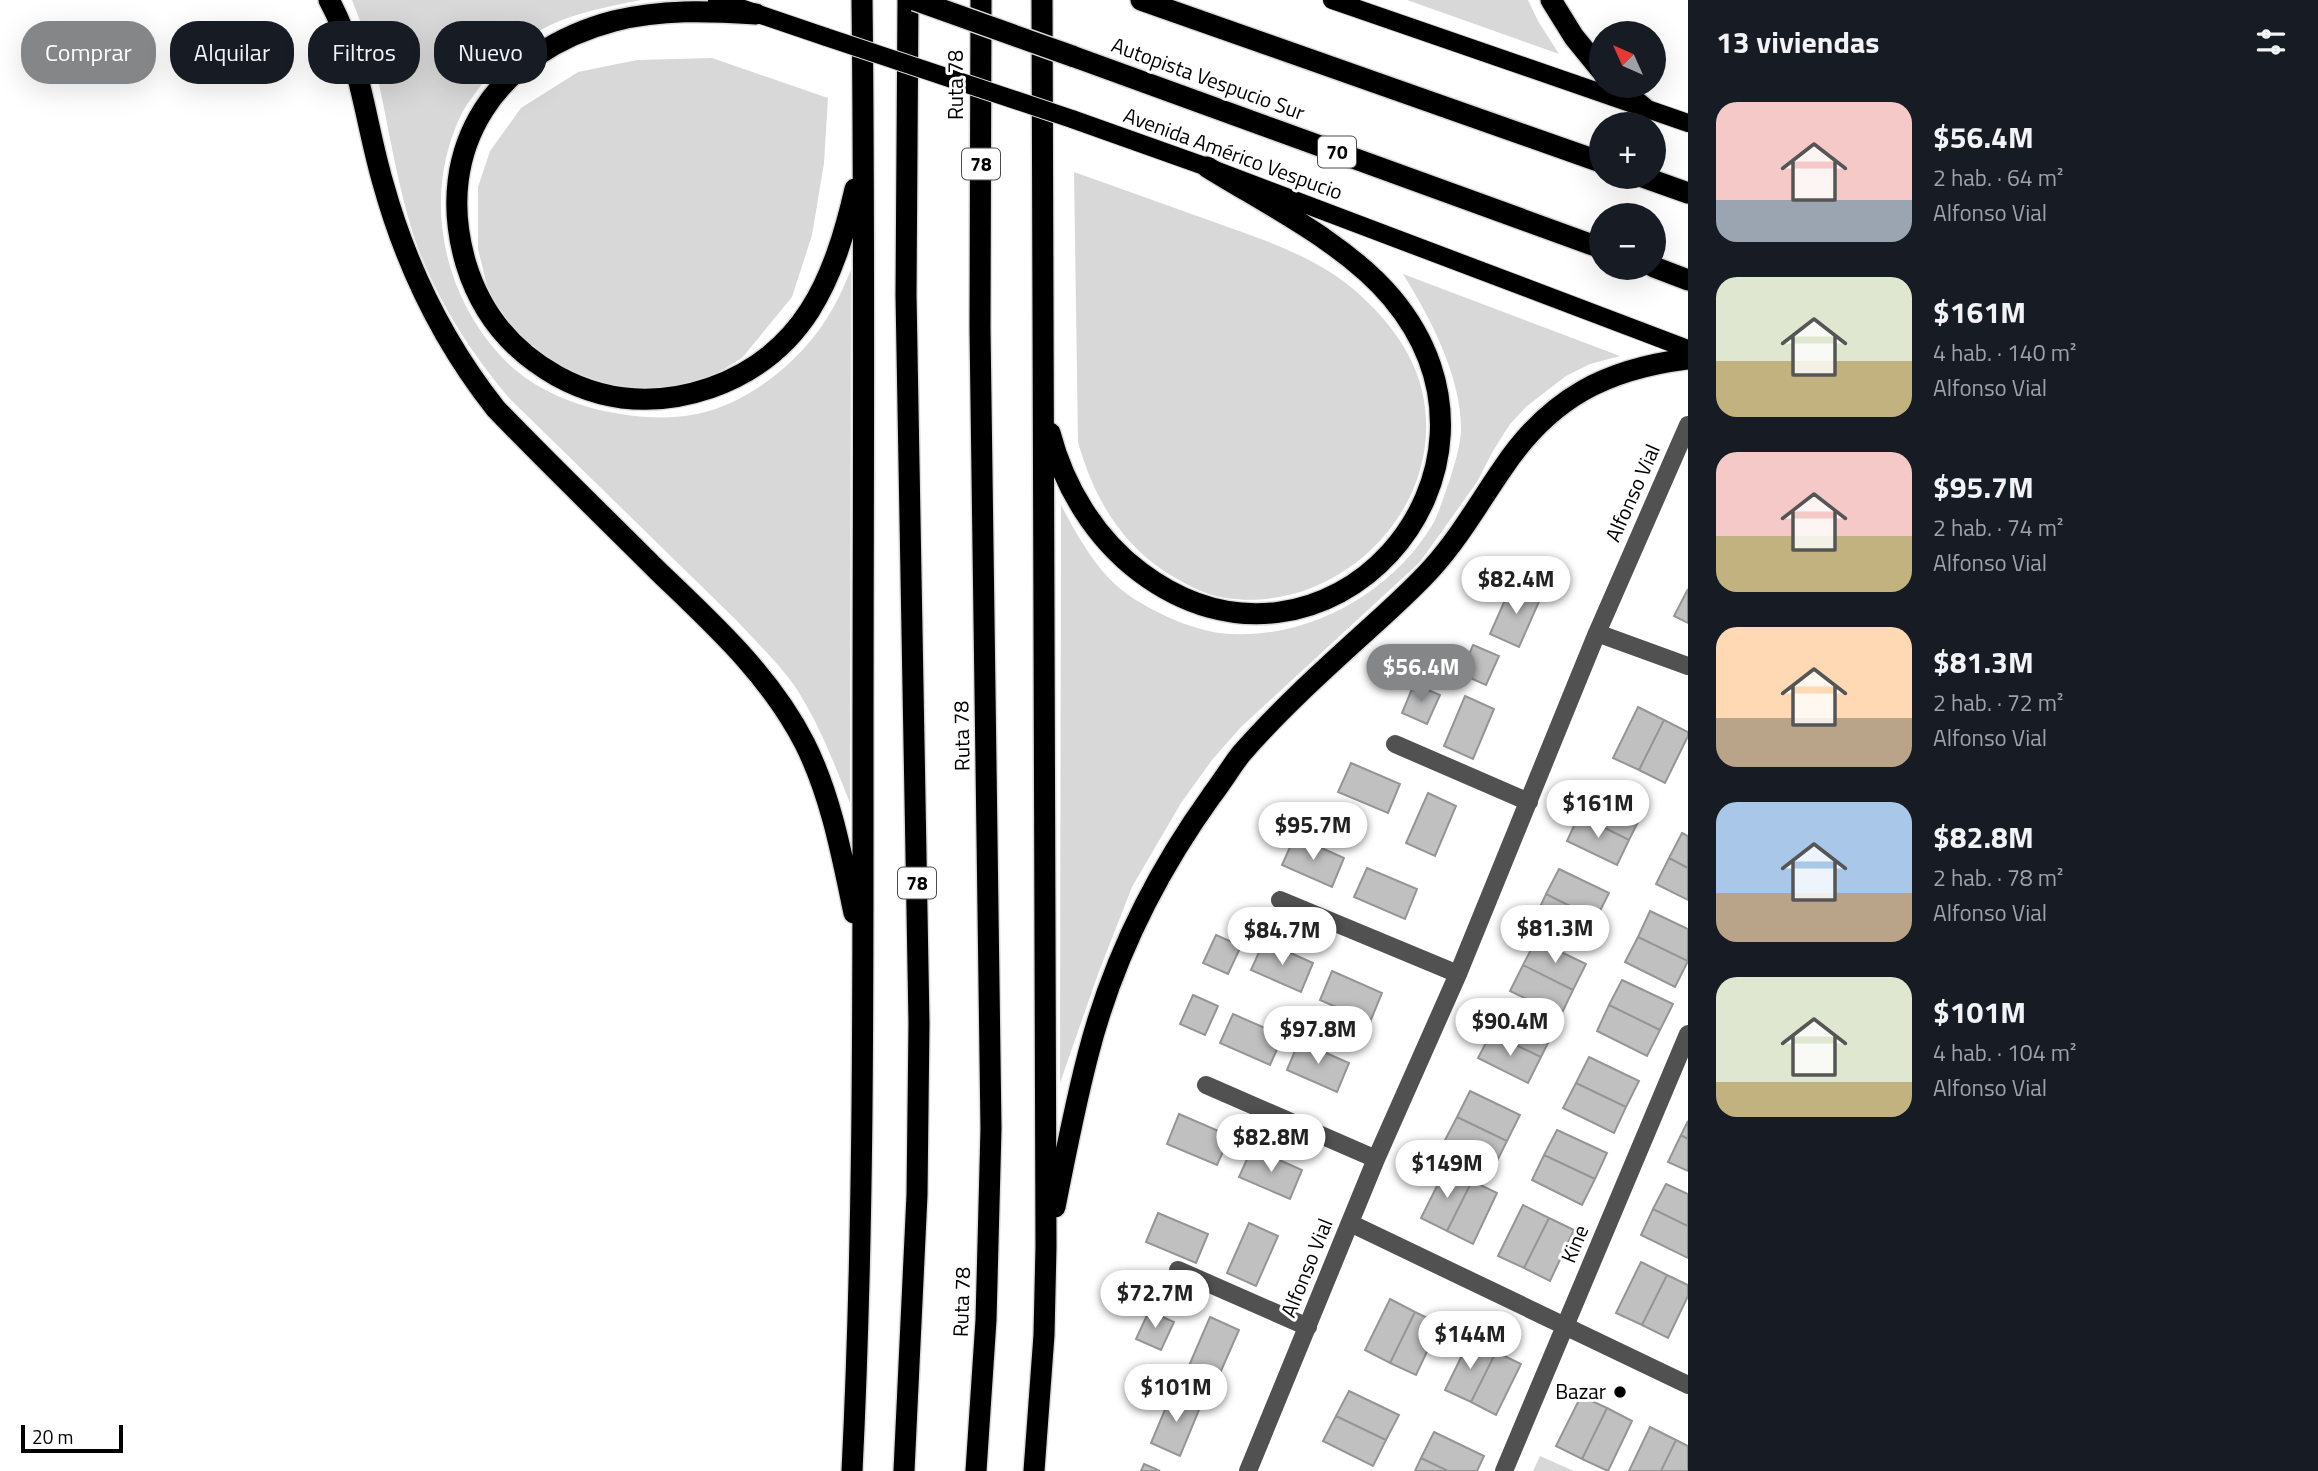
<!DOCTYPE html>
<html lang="es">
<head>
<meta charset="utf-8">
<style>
	:root { --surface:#171b24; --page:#20242c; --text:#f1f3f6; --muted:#9ea1a6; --accent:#858687 }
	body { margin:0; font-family:"Titillium Web",sans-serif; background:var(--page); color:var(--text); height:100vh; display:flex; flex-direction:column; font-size:26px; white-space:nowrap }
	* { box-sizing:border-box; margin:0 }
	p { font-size:23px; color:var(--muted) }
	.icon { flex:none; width:38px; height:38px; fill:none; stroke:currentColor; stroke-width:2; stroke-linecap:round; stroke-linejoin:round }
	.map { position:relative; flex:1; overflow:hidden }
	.side { display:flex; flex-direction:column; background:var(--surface); width:630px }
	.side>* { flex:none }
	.hud { position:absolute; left:21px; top:21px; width:665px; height:63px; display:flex; gap:14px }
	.needle { width:46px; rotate:315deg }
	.fabs { position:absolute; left:1589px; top:21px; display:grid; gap:14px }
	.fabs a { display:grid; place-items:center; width:77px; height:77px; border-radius:50%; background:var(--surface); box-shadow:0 7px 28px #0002; font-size:35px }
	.scale { position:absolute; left:21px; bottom:18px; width:102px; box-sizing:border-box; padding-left:7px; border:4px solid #000; border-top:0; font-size:19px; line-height:24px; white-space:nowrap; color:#000; -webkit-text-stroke:5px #fff; paint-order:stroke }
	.price { position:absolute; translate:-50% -60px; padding:0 16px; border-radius:24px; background:#fff; color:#222; font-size:23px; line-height:46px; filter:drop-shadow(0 2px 4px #0008) }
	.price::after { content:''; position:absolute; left:50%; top:42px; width:21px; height:16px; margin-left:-10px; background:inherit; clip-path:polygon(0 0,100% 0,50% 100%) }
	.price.current { background:var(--accent); color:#fff }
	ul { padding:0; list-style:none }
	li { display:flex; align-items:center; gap:21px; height:175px; padding:0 28px }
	li span { display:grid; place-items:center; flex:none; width:196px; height:140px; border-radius:21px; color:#555 }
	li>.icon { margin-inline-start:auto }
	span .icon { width:84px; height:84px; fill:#fffc; stroke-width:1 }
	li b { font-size:30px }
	h2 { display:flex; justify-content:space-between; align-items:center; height:84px; padding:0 28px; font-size:30px }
	.pill { padding:0 24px; border-radius:28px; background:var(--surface); box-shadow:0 7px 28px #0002; font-size:24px; line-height:63px }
	.pill.current { background:var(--accent); color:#fff }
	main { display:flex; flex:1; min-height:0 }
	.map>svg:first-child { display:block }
	.green { fill:#d8d8d8 }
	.building { fill:#c0c0c0; stroke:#959595; stroke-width:2 }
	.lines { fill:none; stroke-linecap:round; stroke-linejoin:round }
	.major-casing { stroke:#dbdbdb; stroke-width:20 }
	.highway-casing { stroke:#dbdbdb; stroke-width:24 }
	.minor { stroke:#515151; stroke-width:18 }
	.major { stroke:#000; stroke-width:18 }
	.highway { stroke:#000; stroke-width:21 }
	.major-bridge-casing { stroke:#dbdbdb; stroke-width:20; stroke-linecap:butt }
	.highway-bridge-casing { stroke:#dbdbdb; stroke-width:24; stroke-linecap:butt }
	.major-bridge { stroke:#000; stroke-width:18 }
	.highway-bridge { stroke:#000; stroke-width:21 }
	.poi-dot { fill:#000; stroke:#fff; stroke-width:2.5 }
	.labels { text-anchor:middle; stroke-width:6; stroke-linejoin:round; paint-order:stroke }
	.shield { fill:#fff; stroke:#4c4c4c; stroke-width:2 }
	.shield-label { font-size:19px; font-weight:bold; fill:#000 }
	.street-label { font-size:21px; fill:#000; stroke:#fff }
	.poi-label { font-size:21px; fill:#000; stroke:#fff; text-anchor:end }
</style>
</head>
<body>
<main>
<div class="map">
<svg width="1688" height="1471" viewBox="0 0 1688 1471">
	<rect width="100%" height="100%" fill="#fff"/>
	<path class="green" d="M352 0H641C606 7 571 13 539 31 518 42 500 61 485 80 477 91 467 103 461 115 423 194 441 289 498 353 525 384 564 402 604 411 638 418 675 421 709 411 760 395 807 355 833 308 840 296 845 283 851 270L850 803C834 763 818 721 794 685 777 662 756 641 736 620L509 398C471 353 439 303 418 248 397 189 389 126 375 66 369 43 360 21 352 0Z
		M1407 0H1528L1538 21 1559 54Z
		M712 58 828 98 824 163 812 235 792 297 742 358 683 394 628 396 567 380 520 343 489 294 478 249V187L490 151 521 108 578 72 637 60Z
		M1074 172C1121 189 1167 205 1214 222 1261 239 1312 255 1352 288 1383 314 1413 350 1422 391 1449 505 1341 615 1226 598 1204 595 1183 583 1164 571 1118 540 1093 495 1078 442Z
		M1403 274 1620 356 1590 364 1566 376 1527 406 1510 424 1493 451 1477 482 1420 562 1241 727 1212 760 1181 803 1132 887 1098 974 1060 1083 1061 505C1078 537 1097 572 1127 594 1151 611 1190 629 1219 633 1303 643 1393 594 1434 522 1440 510 1444 495 1449 482 1454 466 1460 448 1461 431 1462 378 1430 317 1403 274Z
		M1540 1456 1574 1471H1533Z"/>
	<path class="building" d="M1512 584 1541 597 1519 647 1490 634Z
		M1688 589V623L1674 616Z
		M1473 645 1499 656 1486 685 1461 674Z
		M1414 684 1440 695 1427 724 1402 713Z
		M1465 696 1494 709 1473 759 1444 746Z
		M1638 707 1664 720 1639 770 1613 758Z
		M1664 720 1688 732V736L1665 783 1639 770Z
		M1351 763 1400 784 1388 813 1338 792Z
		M1592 790 1642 814 1629 840 1579 815Z
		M1428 793 1456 806 1435 856 1406 843Z
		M1579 815 1629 840 1617 865 1567 841Z
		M1682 833 1688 836V868L1669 858Z
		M1295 836 1344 858 1332 887 1282 865Z
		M1669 858 1688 868V900L1656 884Z
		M1367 868 1417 889 1405 919 1354 897Z
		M1559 869 1609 893 1596 919 1546 894Z
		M1546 894 1596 919 1584 945 1534 920Z
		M1650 911 1688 929V961L1638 937Z
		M1216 935 1241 946 1228 974 1203 963Z
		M1638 937 1688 961 1675 987 1625 962Z
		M1536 940 1586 964 1573 990 1523 965Z
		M1264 941 1313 963 1301 992 1251 970Z
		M1523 965 1573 990 1561 1015 1510 991Z
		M1332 971 1382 993 1370 1022 1320 1000Z
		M1622 980 1673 1004 1660 1030 1609 1005Z
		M1193 995 1218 1006 1205 1035 1180 1024Z
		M1609 1005 1660 1030 1647 1056 1597 1031Z
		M1503 1007 1554 1031 1541 1057 1491 1033Z
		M1233 1014 1283 1036 1270 1065 1220 1043Z
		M1491 1033 1541 1057 1528 1083 1478 1058Z
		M1299 1041 1349 1063 1337 1092 1287 1070Z
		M1589 1057 1639 1081 1626 1107 1576 1083Z
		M1576 1083 1626 1107 1614 1133 1563 1108Z
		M1470 1091 1520 1115 1507 1141 1457 1117Z
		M1179 1114 1230 1136 1217 1165 1167 1144Z
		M1457 1117 1507 1141 1494 1167 1444 1142Z
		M1688 1121V1139L1681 1135Z
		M1557 1130 1607 1153 1595 1179 1544 1155Z
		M1681 1135 1688 1139V1171L1668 1162Z
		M1252 1148 1302 1170 1290 1199 1239 1177Z
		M1544 1155 1595 1179 1582 1205 1532 1180Z
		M1446 1168 1472 1181 1447 1231 1421 1218Z
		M1472 1181 1497 1193 1473 1244 1447 1231Z
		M1666 1184 1688 1194V1226L1653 1209Z
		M1523 1205 1549 1218 1524 1268 1498 1256Z
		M1653 1209 1688 1226V1258L1641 1235Z
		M1158 1213 1208 1234 1196 1263 1146 1242Z
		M1549 1218 1574 1230 1550 1281 1524 1268Z
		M1249 1223 1278 1236 1256 1286 1227 1273Z
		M1641 1262 1667 1275 1642 1325 1616 1313Z
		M1667 1275 1688 1285V1296L1668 1338 1642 1325Z
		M1390 1299 1415 1312 1390 1363 1365 1350Z
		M1149 1311 1174 1322 1161 1350 1136 1339Z
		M1415 1312 1440 1324 1416 1375 1390 1363Z
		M1210 1317 1239 1330 1217 1380 1188 1368Z
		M1470 1339 1496 1352 1471 1402 1445 1390Z
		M1496 1352 1521 1364 1496 1415 1471 1402Z
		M1349 1391 1399 1415 1386 1440 1336 1416Z
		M1172 1393 1201 1405 1180 1456 1151 1443Z
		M1581 1396 1607 1408 1582 1459 1556 1446Z
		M1607 1408 1632 1421 1608 1471 1582 1459Z
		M1336 1416 1386 1440 1373 1466 1323 1441Z
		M1650 1427 1676 1440 1661 1471H1629Z
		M1434 1432 1484 1456 1477 1471H1448L1421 1458Z
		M1676 1440 1688 1446V1471H1661Z
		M1421 1458 1448 1471H1415Z
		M1144 1464 1160 1471H1141Z"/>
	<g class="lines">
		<g class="major-casing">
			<path id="major" d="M717 0 826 37
				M1332 0 1688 123
				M1072 119 1207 167 1688 349"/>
		</g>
		<g class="highway-casing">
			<path id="highway" d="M329 0C360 57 365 121 383 183 406 266 443 342 496 409 549 464 604 517 658 571 713 624 770 675 805 744 831 796 842 856 854 913
				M1141 0 1601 162
				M1551 0 1574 37 1601 70
				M756 14C708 11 662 9 614 21 499 51 431 146 466 264 481 313 512 351 557 376 606 403 657 406 710 388 804 355 834 280 855 189
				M1072 56 1601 248
				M1618 86 1644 108
				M1643 177 1688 193
				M1654 267 1688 280
				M1050 433C1064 487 1095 538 1140 572 1325 711 1538 473 1392 298 1346 243 1268 205 1207 167
				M1055 1207C1065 1156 1075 1105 1088 1055 1112 961 1156 873 1212 795 1222 782 1231 767 1241 754 1281 708 1327 667 1372 626 1393 607 1414 588 1432 568 1460 537 1480 501 1503 468 1550 398 1606 369 1688 359
				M852 1471C864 1230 863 988 863 747 863 498 865 249 862 0
				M904 1471 917 1195 919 1023 906 295 908 0
				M976 1471 986 1320 991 1129 980 328 981 0
				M1034 1471 1044 1335 1046 1247 1042 0"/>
		</g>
		<path class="minor" d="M1597 633 1688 666
			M1395 744 1529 802
			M1280 900 1458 974
			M1206 1085 1376 1159
			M1350 1223 1688 1385
			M1178 1270 1308 1327
			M1248 1471 1376 1159 1458 974 1597 633 1688 425
			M1504 1471 1688 1034"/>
		<use href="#major" class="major"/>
		<use href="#highway" class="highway"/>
		<g class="major-bridge-casing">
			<path id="major-bridge" d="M826 37 1072 119"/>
		</g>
		<g class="highway-bridge-casing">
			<path id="highway-bridge" d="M915 0 1072 56"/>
		</g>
		<use href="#major-bridge" class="major-bridge"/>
		<use href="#highway-bridge" class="highway-bridge"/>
	</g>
	<circle class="poi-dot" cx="1620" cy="1392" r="7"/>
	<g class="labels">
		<g class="shield">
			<rect x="1318" y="136.5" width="38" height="31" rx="5"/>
			<rect x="962" y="148.5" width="38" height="31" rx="5"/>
			<rect x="898" y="867.5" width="38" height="31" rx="5"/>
		</g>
		<g class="shield-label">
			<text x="1337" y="159">70</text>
			<text x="981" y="171">78</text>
			<text x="917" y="890">78</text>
		</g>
		<g class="street-label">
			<text transform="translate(1208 79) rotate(20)" y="7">Autopista Vespucio Sur</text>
			<text transform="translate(956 85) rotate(-90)" y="7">Ruta 78</text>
			<text transform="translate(1233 154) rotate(20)" y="7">Avenida Américo Vespucio</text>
			<text transform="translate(1633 493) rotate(-66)" y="7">Alfonso Vial</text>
			<text transform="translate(962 736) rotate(-91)" y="7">Ruta 78</text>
			<text transform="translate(1575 1244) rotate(-67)" y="7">Kine</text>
			<text transform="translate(1307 1268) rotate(-68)" y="7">Alfonso Vial</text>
			<text transform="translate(962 1302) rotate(-88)" y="7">Ruta 78</text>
		</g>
		<g class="poi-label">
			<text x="1606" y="1399">Bazar</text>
		</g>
	</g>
</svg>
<div class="fabs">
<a><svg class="needle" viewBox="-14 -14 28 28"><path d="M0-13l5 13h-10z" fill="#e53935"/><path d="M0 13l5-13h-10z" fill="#9ea1a6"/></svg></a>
<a>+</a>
<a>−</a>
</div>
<div class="scale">20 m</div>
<b class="price" style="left:1516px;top:616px">$82.4M</b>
<b class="price current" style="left:1421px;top:704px">$56.4M</b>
<b class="price" style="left:1598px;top:840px">$161M</b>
<b class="price" style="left:1313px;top:862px">$95.7M</b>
<b class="price" style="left:1555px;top:965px">$81.3M</b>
<b class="price" style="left:1282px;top:967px">$84.7M</b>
<b class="price" style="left:1510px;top:1058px">$90.4M</b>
<b class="price" style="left:1318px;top:1066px">$97.8M</b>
<b class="price" style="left:1271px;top:1174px">$82.8M</b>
<b class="price" style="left:1447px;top:1200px">$149M</b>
<b class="price" style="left:1155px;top:1330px">$72.7M</b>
<b class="price" style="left:1470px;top:1371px">$144M</b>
<b class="price" style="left:1176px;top:1424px">$101M</b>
<div class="hud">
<a class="pill current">Comprar</a>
<a class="pill">Alquilar</a>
<a class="pill">Filtros</a>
<a class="pill">Nuevo</a>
</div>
</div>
<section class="side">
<h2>13 viviendas<svg class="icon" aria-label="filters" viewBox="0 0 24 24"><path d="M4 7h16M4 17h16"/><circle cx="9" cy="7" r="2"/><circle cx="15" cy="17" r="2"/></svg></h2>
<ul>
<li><span style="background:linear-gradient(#f6c9c9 70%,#9aa5b1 0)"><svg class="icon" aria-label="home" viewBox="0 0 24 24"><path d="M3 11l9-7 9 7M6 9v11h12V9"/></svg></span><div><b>$56.4M</b><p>2 hab. · 64 m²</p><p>Alfonso Vial</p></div></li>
<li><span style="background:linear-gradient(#dfe7d0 60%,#c2b280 0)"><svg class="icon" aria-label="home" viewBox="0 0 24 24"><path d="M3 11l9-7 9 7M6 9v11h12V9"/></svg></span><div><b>$161M</b><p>4 hab. · 140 m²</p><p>Alfonso Vial</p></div></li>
<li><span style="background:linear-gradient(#f6c9c9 60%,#c2b280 0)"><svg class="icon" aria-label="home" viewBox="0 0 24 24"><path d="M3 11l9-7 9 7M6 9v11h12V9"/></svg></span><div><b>$95.7M</b><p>2 hab. · 74 m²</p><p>Alfonso Vial</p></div></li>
<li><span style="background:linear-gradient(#ffd9b3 65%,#b9a48a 0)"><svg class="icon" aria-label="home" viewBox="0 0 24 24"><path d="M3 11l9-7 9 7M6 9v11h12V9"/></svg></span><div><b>$81.3M</b><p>2 hab. · 72 m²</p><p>Alfonso Vial</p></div></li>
<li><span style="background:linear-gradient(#a9c7e8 65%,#b9a48a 0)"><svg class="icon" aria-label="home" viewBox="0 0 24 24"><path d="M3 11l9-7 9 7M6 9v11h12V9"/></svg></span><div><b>$82.8M</b><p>2 hab. · 78 m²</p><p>Alfonso Vial</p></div></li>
<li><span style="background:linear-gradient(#dfe7d0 75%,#c2b280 0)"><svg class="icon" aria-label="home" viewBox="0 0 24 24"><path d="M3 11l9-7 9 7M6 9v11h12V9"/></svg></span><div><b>$101M</b><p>4 hab. · 104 m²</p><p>Alfonso Vial</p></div></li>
</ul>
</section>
</main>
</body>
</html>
